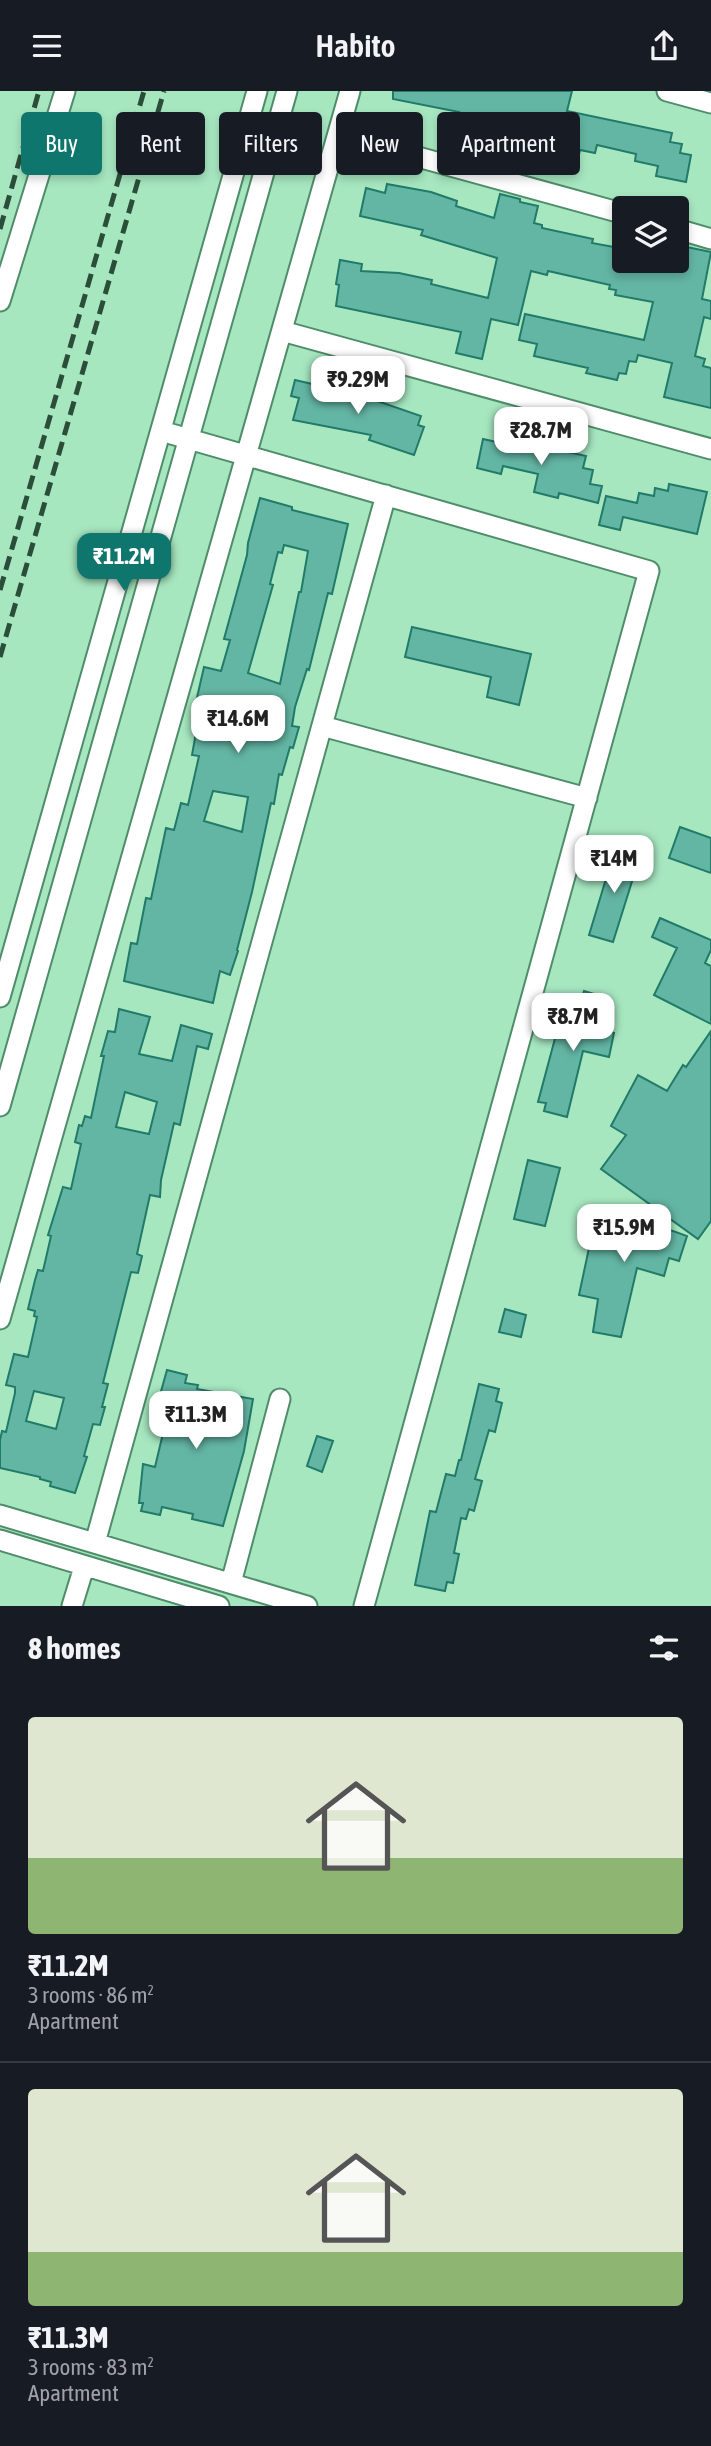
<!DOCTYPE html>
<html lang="en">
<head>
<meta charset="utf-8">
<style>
	:root { --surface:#171b24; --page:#242831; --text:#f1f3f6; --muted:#9ea1a6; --line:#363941; --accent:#0f766e }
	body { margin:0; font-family:"Asap Condensed",sans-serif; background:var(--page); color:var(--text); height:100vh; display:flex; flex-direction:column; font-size:26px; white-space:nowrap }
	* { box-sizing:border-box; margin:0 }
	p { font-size:23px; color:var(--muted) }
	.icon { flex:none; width:38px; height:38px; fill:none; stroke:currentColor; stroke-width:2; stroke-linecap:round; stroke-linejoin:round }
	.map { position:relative; height:1515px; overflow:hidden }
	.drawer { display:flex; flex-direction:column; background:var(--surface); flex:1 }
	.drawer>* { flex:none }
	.guide { position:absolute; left:21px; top:21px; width:670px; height:63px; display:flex; gap:14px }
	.tools { position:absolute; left:612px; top:105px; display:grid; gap:14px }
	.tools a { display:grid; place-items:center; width:77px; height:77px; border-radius:7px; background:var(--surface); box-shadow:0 4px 10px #0003; font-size:35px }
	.price { position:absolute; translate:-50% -60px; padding:0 16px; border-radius:14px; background:#fff; color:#222; font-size:23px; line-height:46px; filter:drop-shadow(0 2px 4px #0008) }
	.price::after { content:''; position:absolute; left:50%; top:42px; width:21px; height:16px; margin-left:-10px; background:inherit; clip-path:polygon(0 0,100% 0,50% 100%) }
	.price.on { background:var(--accent); color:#fff }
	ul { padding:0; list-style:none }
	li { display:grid; align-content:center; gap:14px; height:371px; padding:0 28px }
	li+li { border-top:2px solid var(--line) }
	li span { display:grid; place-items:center; height:217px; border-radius:7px; color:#555 }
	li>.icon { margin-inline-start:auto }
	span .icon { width:126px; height:126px; fill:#fffc; stroke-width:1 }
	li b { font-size:30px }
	h2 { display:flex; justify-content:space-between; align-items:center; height:84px; padding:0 28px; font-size:30px }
	.tag { padding:0 24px; border-radius:7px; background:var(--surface); box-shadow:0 4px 10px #0003; font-size:24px; line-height:63px }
	.tag.on { background:var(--accent); color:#fff }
	header { display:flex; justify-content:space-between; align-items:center; height:91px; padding:0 28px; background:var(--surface); font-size:32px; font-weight:600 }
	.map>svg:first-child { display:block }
	.building { fill:#64b6a4; stroke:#227a69; stroke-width:2; fill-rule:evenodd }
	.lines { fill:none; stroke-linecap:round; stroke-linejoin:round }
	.street-casing { stroke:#4f8d6a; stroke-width:23 }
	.street { stroke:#fff; stroke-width:19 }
	.rail { stroke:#2a4e3a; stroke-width:5; stroke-dasharray:14 7; stroke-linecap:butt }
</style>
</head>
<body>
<header><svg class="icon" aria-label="menu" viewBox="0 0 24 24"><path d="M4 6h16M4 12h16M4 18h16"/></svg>Habito<svg class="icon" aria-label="share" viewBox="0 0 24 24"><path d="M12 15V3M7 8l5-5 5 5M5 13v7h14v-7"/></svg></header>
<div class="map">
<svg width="711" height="1515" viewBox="0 0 711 1515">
	<rect width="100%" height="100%" fill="#a6e7c0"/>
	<path class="building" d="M393 0H572L567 20 672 42 670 51 682 53 680 62 691 64 686 91 656 85 658 75 635 70 636 63 597 54 595 62 580 59 579 63 558 58V61L528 54 529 48 495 40 485 72 454 63 451 62 463 25 458 24 459 21 393 8Z
		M387 93 431 101 457 110 456 115 494 127 500 103 520 108V111L538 115 534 132 542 134V137L593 148 592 152 625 158V170H677V154L711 161 702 208 711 210V228L704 226 695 265 705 268 703 275 711 277V317L664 306 672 272 638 264 636 271 629 270 626 283 619 282 617 289 586 282 588 277 534 265 537 253 519 249 525 223 644 249 653 211 615 204 616 199 609 198 610 194 548 180 547 184 531 180 518 234 491 228 482 268 456 262 461 241 336 215 339 194 336 193 340 169 362 173 361 180 399 182 432 189 431 193 488 207 497 167 421 144 423 139 360 125 366 97 385 102Z
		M295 289 360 304 421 325 418 334 424 336 414 364 369 349 371 344 293 329 299 307 291 305Z
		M503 342 534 349 533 353 537 354 586 365 583 377 593 379 590 393 602 395 598 412 559 402 558 407 534 401 538 383 503 375 501 383 477 377 483 348 501 352Z
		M669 393 707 401 697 443 623 426 620 439 599 434 606 405 637 412 639 402 654 405 655 397 668 400Z
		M260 407 292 416V419L348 433 332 503 328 502 309 579 307 578 295 616 292 635 299 636 293 657 290 656 282 684 279 683 274 713 271 712 252 801 237 859 238 860 230 884 220 880 213 912 124 890 131 852 137 853 146 807 151 808 166 737 174 739 181 712 188 714 199 665 192 664 199 625 193 624 204 576 221 580 230 549 224 548 247 464 248 452ZM284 454 308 460 301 501H299L280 593 248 582 273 494 270 493 278 461 282 462ZM213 700 248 706 242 741 204 730Z
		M412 536 531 563 519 614 487 606 491 586 405 566Z
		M680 736 711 747V782L669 767Z
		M615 758 640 765 613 851 589 844Z
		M660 827 711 849V859L705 872 711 875V933L654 904 677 857 652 846Z
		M584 900 604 906 596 936 614 942 609 966 583 960 567 1026 544 1020 546 1012 538 1011 561 925 575 929Z
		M119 918 150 926 139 963 172 970 181 934 212 943 208 958 197 955 180 1034 174 1032 161 1089 160 1106 150 1104 137 1163 142 1165 138 1182 131 1181 103 1292 108 1293 102 1316H105L100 1334 93 1333 84 1365 87 1366 75 1402 50 1395 51 1391 40 1388V1386L0 1377V1349L2 1340 6 1341 15 1302V1296L6 1294 14 1263 28 1266 37 1226 34 1225 35 1220 28 1218 35 1189 38 1179 43 1180 51 1145 48 1144 63 1096 71 1098 81 1053 75 1051 79 1034 82 1035 85 1025 91 1027 104 965H101L108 940 115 941ZM125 1001 157 1011 149 1043 116 1036ZM34 1300 64 1307 56 1338 26 1330Z
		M711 940V1130L698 1148 601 1078 626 1044 611 1035 638 984 667 1000 683 974 686 976Z
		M528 1069 560 1077 545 1135 514 1128Z
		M604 1115 687 1145 679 1170 669 1167 664 1185 637 1177 621 1246 593 1241 598 1208 579 1204 589 1157Z
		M505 1218 526 1224 521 1246 499 1241Z
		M167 1279 187 1284 185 1292 198 1294 197 1298 253 1308 244 1360 223 1435 192 1428 193 1423 162 1416 160 1424 141 1420 143 1412H139L143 1373 155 1376 164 1338 151 1336Z
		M479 1293 499 1298 496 1310 502 1312 495 1341 489 1339 475 1388 482 1390 474 1420 469 1418 466 1428 461 1427 454 1462 459 1463 453 1492 447 1491 445 1500 415 1494 430 1420 436 1421 446 1383 455 1385 459 1369H461Z
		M317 1345 333 1350 322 1381 307 1375Z"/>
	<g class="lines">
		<g class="street-casing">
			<path id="street" d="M667 0 711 12
				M338 44 625 123
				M677 138 711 148
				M0 210 65 0
				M282 240 711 358
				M161 340 649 480 364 1515
				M322 635 587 707
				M0 906 257 0
				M0 1015 287 0
				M0 1228 350 0
				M0 1424 307 1515
				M0 1449 219 1515
				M95 1452 386 404
				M231 1492 280 1308
				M72 1515 84 1476"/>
		</g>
		<use href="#street" class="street"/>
		<path class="rail" d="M0 138 39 0
			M0 499 144 0
			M0 566 164 0"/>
	</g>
</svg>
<div class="tools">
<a><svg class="icon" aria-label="layers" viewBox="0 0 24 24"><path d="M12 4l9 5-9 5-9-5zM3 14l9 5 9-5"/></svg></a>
</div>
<b class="price" style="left:358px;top:325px">₹9.29M</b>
<b class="price" style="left:541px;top:376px">₹28.7M</b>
<b class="price on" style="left:124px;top:502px">₹11.2M</b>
<b class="price" style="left:238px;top:664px">₹14.6M</b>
<b class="price" style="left:614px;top:804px">₹14M</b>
<b class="price" style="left:573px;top:962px">₹8.7M</b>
<b class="price" style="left:624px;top:1173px">₹15.9M</b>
<b class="price" style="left:196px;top:1360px">₹11.3M</b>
<div class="guide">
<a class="tag on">Buy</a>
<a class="tag">Rent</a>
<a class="tag">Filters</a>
<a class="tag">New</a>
<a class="tag">Apartment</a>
</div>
</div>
<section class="drawer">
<h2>8 homes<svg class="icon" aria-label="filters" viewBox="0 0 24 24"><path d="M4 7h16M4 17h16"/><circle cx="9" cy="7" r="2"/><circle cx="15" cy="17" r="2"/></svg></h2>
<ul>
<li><span style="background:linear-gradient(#dfe7d0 65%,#8fb573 0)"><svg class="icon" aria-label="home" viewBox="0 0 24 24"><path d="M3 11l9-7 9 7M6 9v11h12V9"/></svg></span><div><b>₹11.2M</b><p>3 rooms · 86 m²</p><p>Apartment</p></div></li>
<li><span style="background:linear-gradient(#dfe7d0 75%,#8fb573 0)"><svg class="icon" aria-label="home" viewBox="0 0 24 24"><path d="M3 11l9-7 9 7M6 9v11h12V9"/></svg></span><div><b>₹11.3M</b><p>3 rooms · 83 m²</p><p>Apartment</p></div></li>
</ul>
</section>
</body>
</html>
